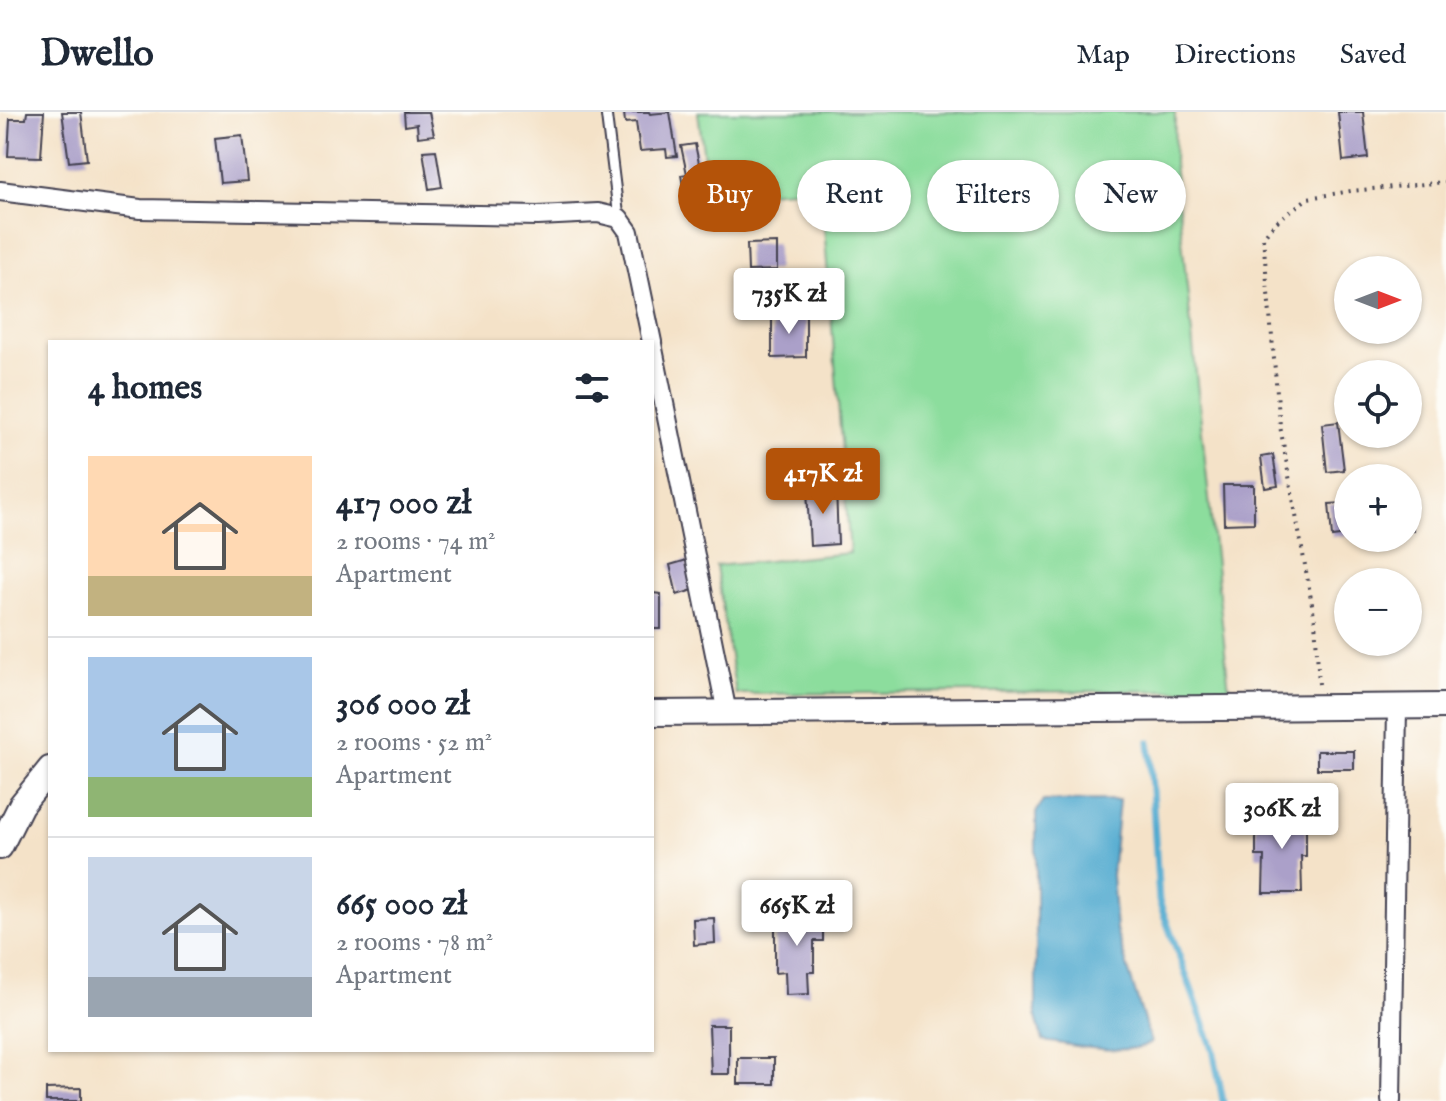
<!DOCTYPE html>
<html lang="en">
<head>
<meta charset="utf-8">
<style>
	:root { --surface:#fff; --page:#f6f6f7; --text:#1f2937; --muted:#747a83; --line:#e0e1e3; --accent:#b45309 }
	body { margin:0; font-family:"IM FELL English",serif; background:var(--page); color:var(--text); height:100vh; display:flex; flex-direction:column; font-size:30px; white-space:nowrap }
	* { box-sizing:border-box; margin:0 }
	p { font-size:26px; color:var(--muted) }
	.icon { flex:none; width:44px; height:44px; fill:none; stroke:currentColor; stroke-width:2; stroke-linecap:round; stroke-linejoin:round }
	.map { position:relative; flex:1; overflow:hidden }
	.drawer { position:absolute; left:48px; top:228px; width:606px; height:712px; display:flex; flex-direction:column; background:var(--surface); border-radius:0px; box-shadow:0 2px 6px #0004 }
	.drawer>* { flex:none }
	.top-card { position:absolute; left:678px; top:48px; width:648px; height:72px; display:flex; gap:16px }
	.needle { width:52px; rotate:90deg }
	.tools { position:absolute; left:1334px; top:144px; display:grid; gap:16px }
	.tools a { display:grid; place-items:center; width:88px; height:88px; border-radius:50%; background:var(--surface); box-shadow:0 2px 6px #0004; font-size:40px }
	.price { position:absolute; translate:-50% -68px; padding:0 18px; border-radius:8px; background:#fff; color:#222; font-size:26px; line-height:52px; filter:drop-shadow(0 2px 4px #0008) }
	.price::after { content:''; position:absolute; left:50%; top:48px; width:24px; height:18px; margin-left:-12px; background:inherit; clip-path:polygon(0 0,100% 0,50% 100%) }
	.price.selected { background:var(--accent); color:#fff }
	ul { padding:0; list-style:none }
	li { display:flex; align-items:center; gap:24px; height:200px; padding:0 40px }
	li+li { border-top:2px solid var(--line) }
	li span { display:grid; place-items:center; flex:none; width:224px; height:160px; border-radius:0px; color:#555 }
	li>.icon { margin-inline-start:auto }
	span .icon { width:96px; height:96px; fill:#fffc; stroke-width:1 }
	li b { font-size:34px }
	h2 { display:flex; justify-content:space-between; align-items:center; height:96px; padding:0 40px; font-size:34px }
	.chip { padding:0 28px; border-radius:36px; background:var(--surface); box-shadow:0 2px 6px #0004; font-size:28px; line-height:72px }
	.chip.selected { background:var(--accent); color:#fff }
	header { display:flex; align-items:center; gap:48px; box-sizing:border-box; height:112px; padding:0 40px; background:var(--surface); border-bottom:2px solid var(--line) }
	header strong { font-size:38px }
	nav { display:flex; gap:44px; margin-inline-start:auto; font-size:28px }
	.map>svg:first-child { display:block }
	.green { fill:#8cdd9d; stroke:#57806c; stroke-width:2 }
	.water { fill:#53abd0; stroke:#3a6686; stroke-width:2 }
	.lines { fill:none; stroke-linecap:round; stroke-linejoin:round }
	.stream { stroke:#53abd0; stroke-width:7 }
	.building { fill:#aba0c9 }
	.service-casing { stroke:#423f50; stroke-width:13 }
	.minor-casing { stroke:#423f50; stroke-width:22 }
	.tertiary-casing { stroke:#423f50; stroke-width:28 }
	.path { stroke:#423f50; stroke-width:4; stroke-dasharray:2 6; stroke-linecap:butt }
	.service { stroke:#fff; stroke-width:9 }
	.minor { stroke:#fff; stroke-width:18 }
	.tertiary { stroke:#fff; stroke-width:24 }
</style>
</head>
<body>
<header>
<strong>Dwello</strong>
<nav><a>Map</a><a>Directions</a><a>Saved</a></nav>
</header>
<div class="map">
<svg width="1446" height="989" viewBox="0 0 1446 989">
	<rect width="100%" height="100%" fill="#fdfcf7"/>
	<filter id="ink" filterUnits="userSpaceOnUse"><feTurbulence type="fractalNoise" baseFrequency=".0125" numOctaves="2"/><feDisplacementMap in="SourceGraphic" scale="16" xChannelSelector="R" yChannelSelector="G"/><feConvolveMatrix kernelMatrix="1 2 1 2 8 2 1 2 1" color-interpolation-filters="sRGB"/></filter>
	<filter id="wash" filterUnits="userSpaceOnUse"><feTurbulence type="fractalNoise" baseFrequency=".006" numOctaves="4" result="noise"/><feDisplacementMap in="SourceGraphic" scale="32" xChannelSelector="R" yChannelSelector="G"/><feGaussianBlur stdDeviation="1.8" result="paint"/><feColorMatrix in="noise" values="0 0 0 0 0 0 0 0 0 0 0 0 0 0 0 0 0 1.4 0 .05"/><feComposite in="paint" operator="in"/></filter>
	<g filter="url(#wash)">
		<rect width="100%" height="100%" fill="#f4e2c8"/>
		<path class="green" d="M698 0H1175L1174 51 1229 578 736 582 716 454 850 441 821 76 709 84Z"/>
		<path class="water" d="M1119 688 1112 763 1116 818 1151 931C1121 945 1076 933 1043 929L1036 905V701L1043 689Z"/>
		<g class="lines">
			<path class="stream" d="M1149 630 1159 789 1213 937 1223 989"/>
		</g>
		<g id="blocks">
			<path class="building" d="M27 0H44L41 45 8 44 10 7H26Z
				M62 0H81L87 48 69 50Z
				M404 0H429L434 23 418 25 417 12 405 14Z
				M624 0H649L650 2 670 0 677 44 667 45 666 37 640 39 636 10 625 11Z
				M1338 0H1363L1368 46 1343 49Z
				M242 23 247 69 220 71 215 26Z
				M695 32 703 71 683 74 681 63 687 62 681 34Z
				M436 38 442 75 429 77 423 39Z
				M777 131V158L748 159 747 132Z
				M778 170V183L749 184 748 172Z
				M806 203V245L772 246V204Z
				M1338 310 1344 358 1327 360 1322 312Z
				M1273 343 1278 374 1265 376 1261 345Z
				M1223 373H1254V411L1224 412Z
				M836 375 838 432 810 434 807 377Z
				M1408 386H1411L1413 419H1408Z
				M1344 391 1347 423 1332 425 1329 392Z
				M687 448 693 478 677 483 670 453Z
				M652 481 661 482V517H652Z
				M1317 639H1354V657H1317Z
				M1256 703H1306V744H1301L1302 781H1263L1264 744H1256Z
				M823 801V829H814V860H808L809 882 786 883 785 860 775 861V802Z
				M714 806 715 831 694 833 693 807Z
				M709 913H729V962H711Z
				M738 946H774V972H738Z
				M81 976V989H46V977Z"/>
		</g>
	</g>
	<g filter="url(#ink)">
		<use href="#blocks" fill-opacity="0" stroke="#423f50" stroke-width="2"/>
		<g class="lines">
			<g class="service-casing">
				<path id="service" d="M606 0 619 106"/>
			</g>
			<g class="minor-casing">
				<path id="minor" d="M0 79 140 97 538 104 598 101 619 106 629 120 652 230
					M652 232 727 601
					M1391 989 1397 594"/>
			</g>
			<g class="tertiary-casing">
				<path id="tertiary" d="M652 601 1446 594
					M0 735 21 693 50 657"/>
			</g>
			<path class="path" d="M1319 572 1315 509 1280 314 1263 125 1276 110 1308 86 1351 79 1445 70"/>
			<use href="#service" class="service"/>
			<use href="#minor" class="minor"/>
			<use href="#tertiary" class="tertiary"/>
		</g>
	</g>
</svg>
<div class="tools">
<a><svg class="needle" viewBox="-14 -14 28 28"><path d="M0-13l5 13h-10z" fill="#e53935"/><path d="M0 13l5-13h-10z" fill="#747a83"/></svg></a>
<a><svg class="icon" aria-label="locate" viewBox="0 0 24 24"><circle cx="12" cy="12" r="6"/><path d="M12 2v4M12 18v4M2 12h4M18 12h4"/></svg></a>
<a>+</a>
<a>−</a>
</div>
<b class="price" style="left:789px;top:224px">735K zł</b>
<b class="price selected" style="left:823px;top:404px">417K zł</b>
<b class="price" style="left:1282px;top:739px">306K zł</b>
<b class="price" style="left:797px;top:836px">665K zł</b>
<div class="top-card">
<a class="chip selected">Buy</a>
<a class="chip">Rent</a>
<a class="chip">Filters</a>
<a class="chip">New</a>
</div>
<section class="drawer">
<h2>4 homes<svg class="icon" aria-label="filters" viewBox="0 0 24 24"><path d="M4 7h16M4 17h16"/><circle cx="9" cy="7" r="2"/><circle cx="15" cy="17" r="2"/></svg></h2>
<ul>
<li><span style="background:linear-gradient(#ffd9b3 75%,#c2b280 0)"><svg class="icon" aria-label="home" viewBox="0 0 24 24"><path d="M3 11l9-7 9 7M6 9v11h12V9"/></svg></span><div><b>417 000 zł</b><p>2 rooms · 74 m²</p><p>Apartment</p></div></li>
<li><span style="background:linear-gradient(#a9c7e8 75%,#8fb573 0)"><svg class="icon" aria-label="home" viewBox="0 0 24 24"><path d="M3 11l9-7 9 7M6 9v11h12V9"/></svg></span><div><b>306 000 zł</b><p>2 rooms · 52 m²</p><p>Apartment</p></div></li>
<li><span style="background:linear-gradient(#c9d6e8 75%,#9aa5b1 0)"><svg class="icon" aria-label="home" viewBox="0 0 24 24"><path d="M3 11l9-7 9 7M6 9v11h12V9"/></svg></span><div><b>665 000 zł</b><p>2 rooms · 78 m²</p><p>Apartment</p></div></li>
</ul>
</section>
</div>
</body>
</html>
